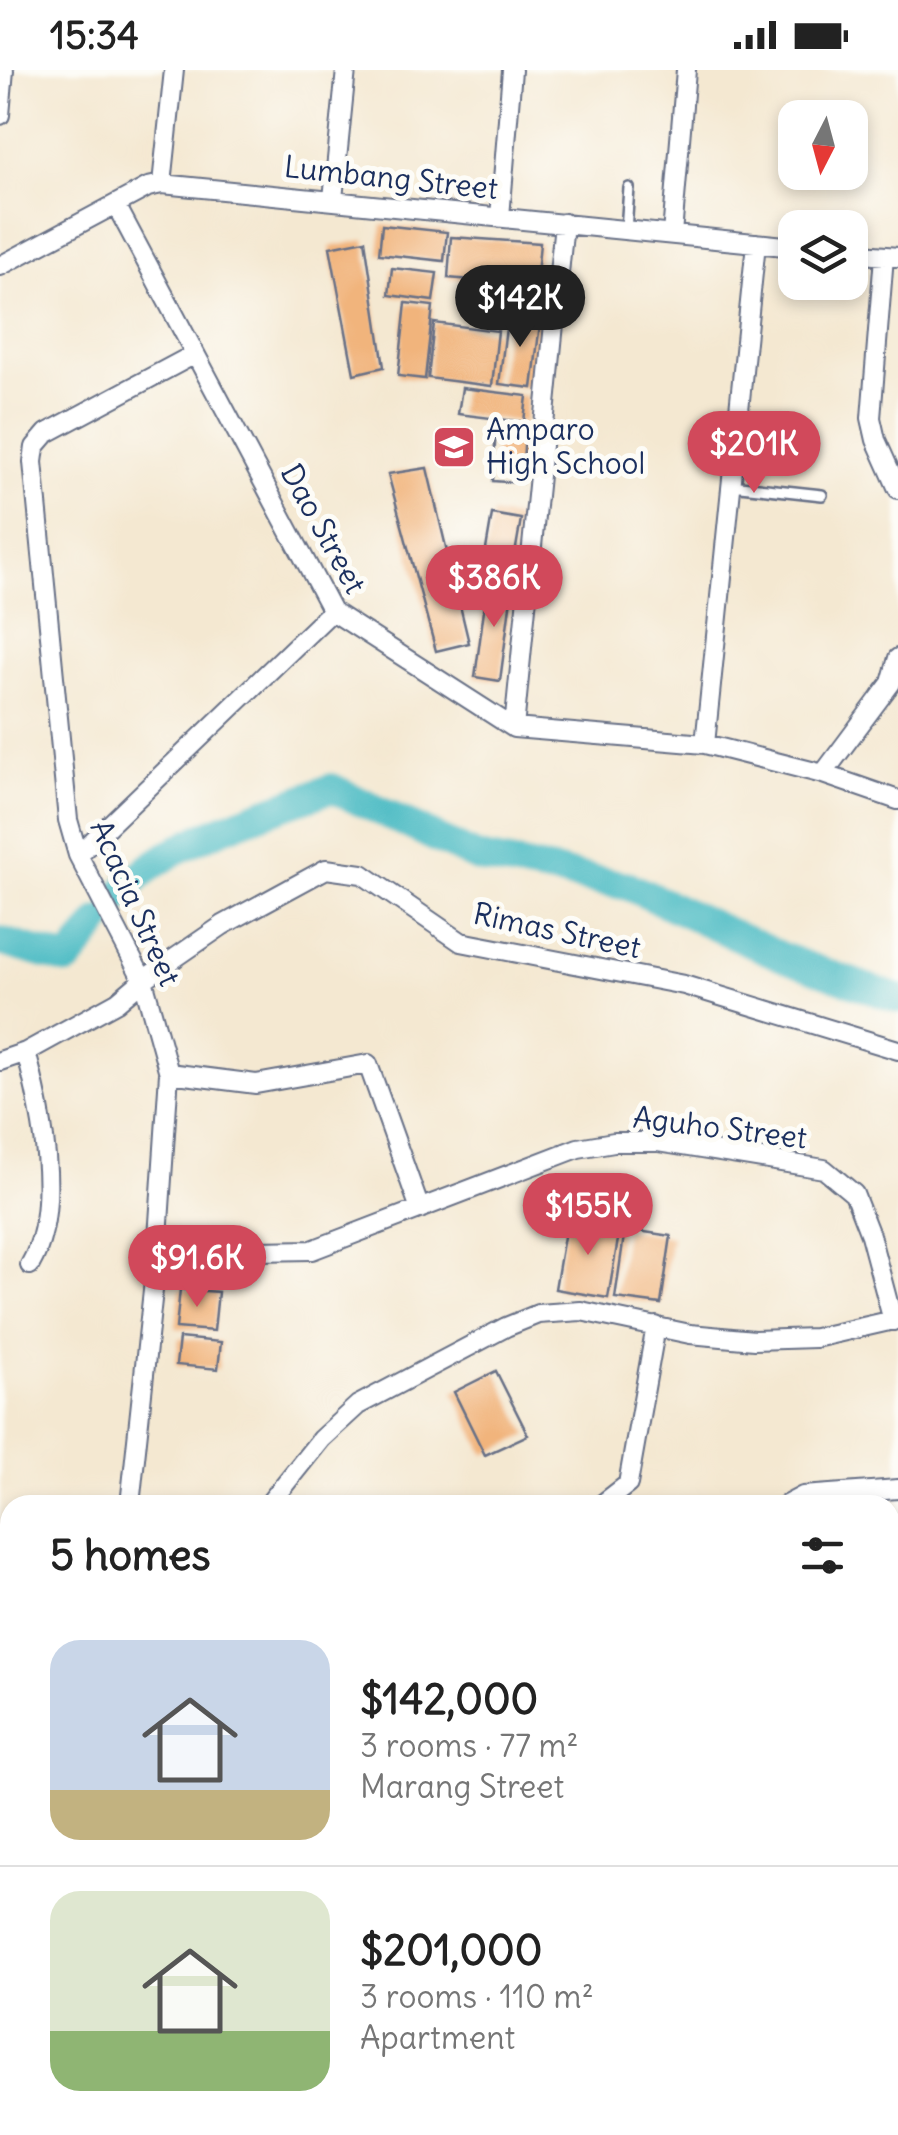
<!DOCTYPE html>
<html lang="en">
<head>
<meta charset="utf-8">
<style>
	:root { --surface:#fff; --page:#f6f6f6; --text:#222; --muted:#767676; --line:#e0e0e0; --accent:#d1495b }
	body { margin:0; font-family:Delius,sans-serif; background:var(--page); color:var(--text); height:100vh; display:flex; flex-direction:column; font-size:38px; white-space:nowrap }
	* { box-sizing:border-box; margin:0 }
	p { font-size:32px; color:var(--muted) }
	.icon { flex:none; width:55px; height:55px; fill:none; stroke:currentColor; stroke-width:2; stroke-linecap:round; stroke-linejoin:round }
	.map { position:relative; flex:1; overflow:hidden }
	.sheet { position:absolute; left:0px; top:1425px; width:900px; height:640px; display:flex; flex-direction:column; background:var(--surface); border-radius:30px 30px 0 0; box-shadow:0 5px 15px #0003 }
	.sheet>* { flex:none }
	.needle { width:65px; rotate:186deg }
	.buttons { position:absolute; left:778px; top:30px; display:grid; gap:20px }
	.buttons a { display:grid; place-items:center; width:90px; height:90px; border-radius:20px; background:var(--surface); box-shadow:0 5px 15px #0003; font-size:50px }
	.price { position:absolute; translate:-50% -85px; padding:0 22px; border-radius:35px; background:var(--accent); color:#fff; font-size:32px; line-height:65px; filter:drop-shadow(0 2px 5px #0008) }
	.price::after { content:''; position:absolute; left:50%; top:60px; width:30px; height:22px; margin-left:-15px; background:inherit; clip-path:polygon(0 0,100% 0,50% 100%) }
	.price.on { background:#222; color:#fff }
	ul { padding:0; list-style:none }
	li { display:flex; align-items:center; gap:30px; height:250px; padding:0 50px }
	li+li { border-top:2px solid var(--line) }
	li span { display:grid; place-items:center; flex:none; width:280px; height:200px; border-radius:30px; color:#555 }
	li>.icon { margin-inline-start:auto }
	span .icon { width:120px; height:120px; fill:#fffc; stroke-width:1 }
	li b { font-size:42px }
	h2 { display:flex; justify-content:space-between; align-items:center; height:120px; padding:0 50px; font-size:42px }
	.status { display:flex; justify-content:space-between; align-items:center; height:70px; padding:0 50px; background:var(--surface); direction:ltr }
	.status svg { height:28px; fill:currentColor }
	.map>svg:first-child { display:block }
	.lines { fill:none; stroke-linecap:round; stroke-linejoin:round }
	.river { stroke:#4ebcc4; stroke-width:30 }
	.building { fill:#f1b47c }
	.lane-casing { stroke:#677086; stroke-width:14 }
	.street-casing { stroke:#677086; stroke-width:22 }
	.secondary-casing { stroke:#677086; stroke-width:30 }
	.lane { stroke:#fff; stroke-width:9 }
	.street { stroke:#fff; stroke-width:18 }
	.secondary { stroke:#fde4d1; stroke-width:25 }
	.labels { text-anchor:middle; stroke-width:10; stroke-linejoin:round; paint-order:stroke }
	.street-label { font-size:30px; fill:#1b2f5e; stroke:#fdfcf7 }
	.poi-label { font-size:30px; fill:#1b2f5e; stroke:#fdfcf7; text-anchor:start }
</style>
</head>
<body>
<div class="status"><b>15:34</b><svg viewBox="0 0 49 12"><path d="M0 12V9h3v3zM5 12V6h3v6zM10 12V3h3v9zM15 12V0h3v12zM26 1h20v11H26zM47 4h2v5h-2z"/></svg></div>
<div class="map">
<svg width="898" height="2065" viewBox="0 0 898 2065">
	<rect width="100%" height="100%" fill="#fdfcf7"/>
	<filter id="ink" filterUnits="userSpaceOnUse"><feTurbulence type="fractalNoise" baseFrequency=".01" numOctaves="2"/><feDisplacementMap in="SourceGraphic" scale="20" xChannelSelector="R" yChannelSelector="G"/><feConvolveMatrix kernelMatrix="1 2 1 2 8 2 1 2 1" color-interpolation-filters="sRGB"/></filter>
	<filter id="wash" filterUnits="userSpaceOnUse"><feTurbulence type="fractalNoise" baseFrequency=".0048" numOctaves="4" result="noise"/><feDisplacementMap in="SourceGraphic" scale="40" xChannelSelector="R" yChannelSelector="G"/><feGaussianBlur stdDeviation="2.25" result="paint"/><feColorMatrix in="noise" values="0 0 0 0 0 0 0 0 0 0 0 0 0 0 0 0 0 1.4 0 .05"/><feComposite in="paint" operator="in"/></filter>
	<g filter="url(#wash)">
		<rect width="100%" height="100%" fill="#f4e8d1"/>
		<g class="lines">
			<path class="river" d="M115 831C161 770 262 745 332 718L478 788 628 816 782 887 898 929
				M0 871 69 891 100 851"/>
		</g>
		<g id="blocks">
			<path class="building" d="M382 155 447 162 444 191 379 184Z
				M451 167 540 173 536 215 448 208Z
				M365 170 384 297 354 304 330 177Z
				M392 198 437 203 433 231 389 225Z
				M406 233 433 236 425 309 398 306Z
				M508 242 541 246 532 318 499 314Z
				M434 253 498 261 492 316 428 308Z
				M462 318 527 326 524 352 458 344Z
				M496 356 525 358 522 413 493 411Z
				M427 398 469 573 436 581 388 404Z
				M492 444 521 449 511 507 482 503Z
				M488 510 513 513 500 611 475 607Z
				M567 1149 620 1158 608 1228 555 1219Z
				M625 1159 671 1166 661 1234 615 1228Z
				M180 1219 218 1222 214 1261 176 1258Z
				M179 1268 221 1272 218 1299 176 1295Z
				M496 1301 528 1365 485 1385 454 1322Z"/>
		</g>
	</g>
	<g filter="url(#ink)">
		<use href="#blocks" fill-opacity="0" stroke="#677086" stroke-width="2.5"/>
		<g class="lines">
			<g class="lane-casing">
				<path id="lane" d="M626 160 629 118
					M472 226 556 234
					M731 415 822 425"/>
			</g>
			<g class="street-casing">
				<path id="street" d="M0 45 4 0
					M162 114 174 0
					M333 129 346 0
					M116 135 332 541 514 658 705 674 823 704 898 730
					M500 147 512 0
					M672 164 686 0
					M850 183 898 187
					M884 186 871 348 876 370 898 419
					M0 196 148 117 162 114 795 177
					M514 658 564 153
					M705 674 756 173
					M823 704 891 613 898 588
					M78 785 332 541
					M26 982C42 1041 63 1139 30 1195
					M0 991 26 982 117 932 143 910 223 855 326 799 362 804 461 872 684 915 898 980
					M169 1003 256 1014 368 994 420 1139
					M157 1183 312 1180 578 1078 614 1072H658L824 1099 854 1124 870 1165 893 1251
					M130 1435 157 1183 169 1003 143 910 78 785 68 750 33 392 35 377 47 363 195 284
					M268 1435 321 1369 358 1335 506 1257 538 1244 581 1241 690 1264 754 1270 815 1268 898 1249
					M601 1435 628 1414 656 1256
					M786 1435 803 1426 898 1419
					M890 1515H898
					M890 1659H898
					M0 1696 10 1693
					M890 1803 898 1804
					M890 1948 898 1949
					M163 2065 165 2055"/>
			</g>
			<g class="secondary-casing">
				<path id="secondary" d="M0 2052 10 2053
					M25 2055 127 2065"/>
			</g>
			<use href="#lane" class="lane"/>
			<use href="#street" class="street"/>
			<use href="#secondary" class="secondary"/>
		</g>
	</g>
	<defs>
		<g id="school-square" transform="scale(2.25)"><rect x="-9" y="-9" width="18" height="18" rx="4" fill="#d1495b" stroke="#fdfcf7"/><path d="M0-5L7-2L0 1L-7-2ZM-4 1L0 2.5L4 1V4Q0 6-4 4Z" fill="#fff"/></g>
	</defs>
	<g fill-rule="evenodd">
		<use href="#school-square" x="454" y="377"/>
	</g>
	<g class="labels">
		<g class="street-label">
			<text transform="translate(391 108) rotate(6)" y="10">Lumbang Street</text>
			<text transform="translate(323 459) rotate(61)" y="10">Dao Street</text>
			<text transform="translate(135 833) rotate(66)" y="10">Acacia Street</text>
			<text transform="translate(557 861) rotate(12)" y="10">Rimas Street</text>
			<text transform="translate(720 1058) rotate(7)" y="10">Aguho Street</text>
		</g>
		<g class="poi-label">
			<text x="486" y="370">Amparo<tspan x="486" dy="34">High School</tspan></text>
		</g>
	</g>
</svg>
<div class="buttons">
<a><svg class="needle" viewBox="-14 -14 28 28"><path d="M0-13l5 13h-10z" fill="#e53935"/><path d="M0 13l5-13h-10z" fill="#767676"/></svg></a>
<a><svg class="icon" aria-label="layers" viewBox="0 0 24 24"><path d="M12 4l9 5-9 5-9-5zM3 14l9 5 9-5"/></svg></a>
</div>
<b class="price on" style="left:520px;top:280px">$142K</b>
<b class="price" style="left:754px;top:426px">$201K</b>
<b class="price" style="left:494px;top:560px">$386K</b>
<b class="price" style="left:588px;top:1188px">$155K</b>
<b class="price" style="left:197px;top:1240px">$91.6K</b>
<section class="sheet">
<h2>5 homes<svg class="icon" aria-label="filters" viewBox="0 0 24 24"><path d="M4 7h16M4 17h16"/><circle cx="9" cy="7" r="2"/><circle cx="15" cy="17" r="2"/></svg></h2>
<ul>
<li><span style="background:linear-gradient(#c9d6e8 75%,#c2b280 0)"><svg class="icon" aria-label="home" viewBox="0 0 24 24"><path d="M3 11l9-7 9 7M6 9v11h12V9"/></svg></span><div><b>$142,000</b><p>3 rooms · 77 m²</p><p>Marang Street</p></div></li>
<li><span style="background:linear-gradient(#dfe7d0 70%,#8fb573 0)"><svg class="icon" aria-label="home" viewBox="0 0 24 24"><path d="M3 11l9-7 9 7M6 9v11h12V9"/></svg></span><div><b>$201,000</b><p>3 rooms · 110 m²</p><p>Apartment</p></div></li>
</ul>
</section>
</div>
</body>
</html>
